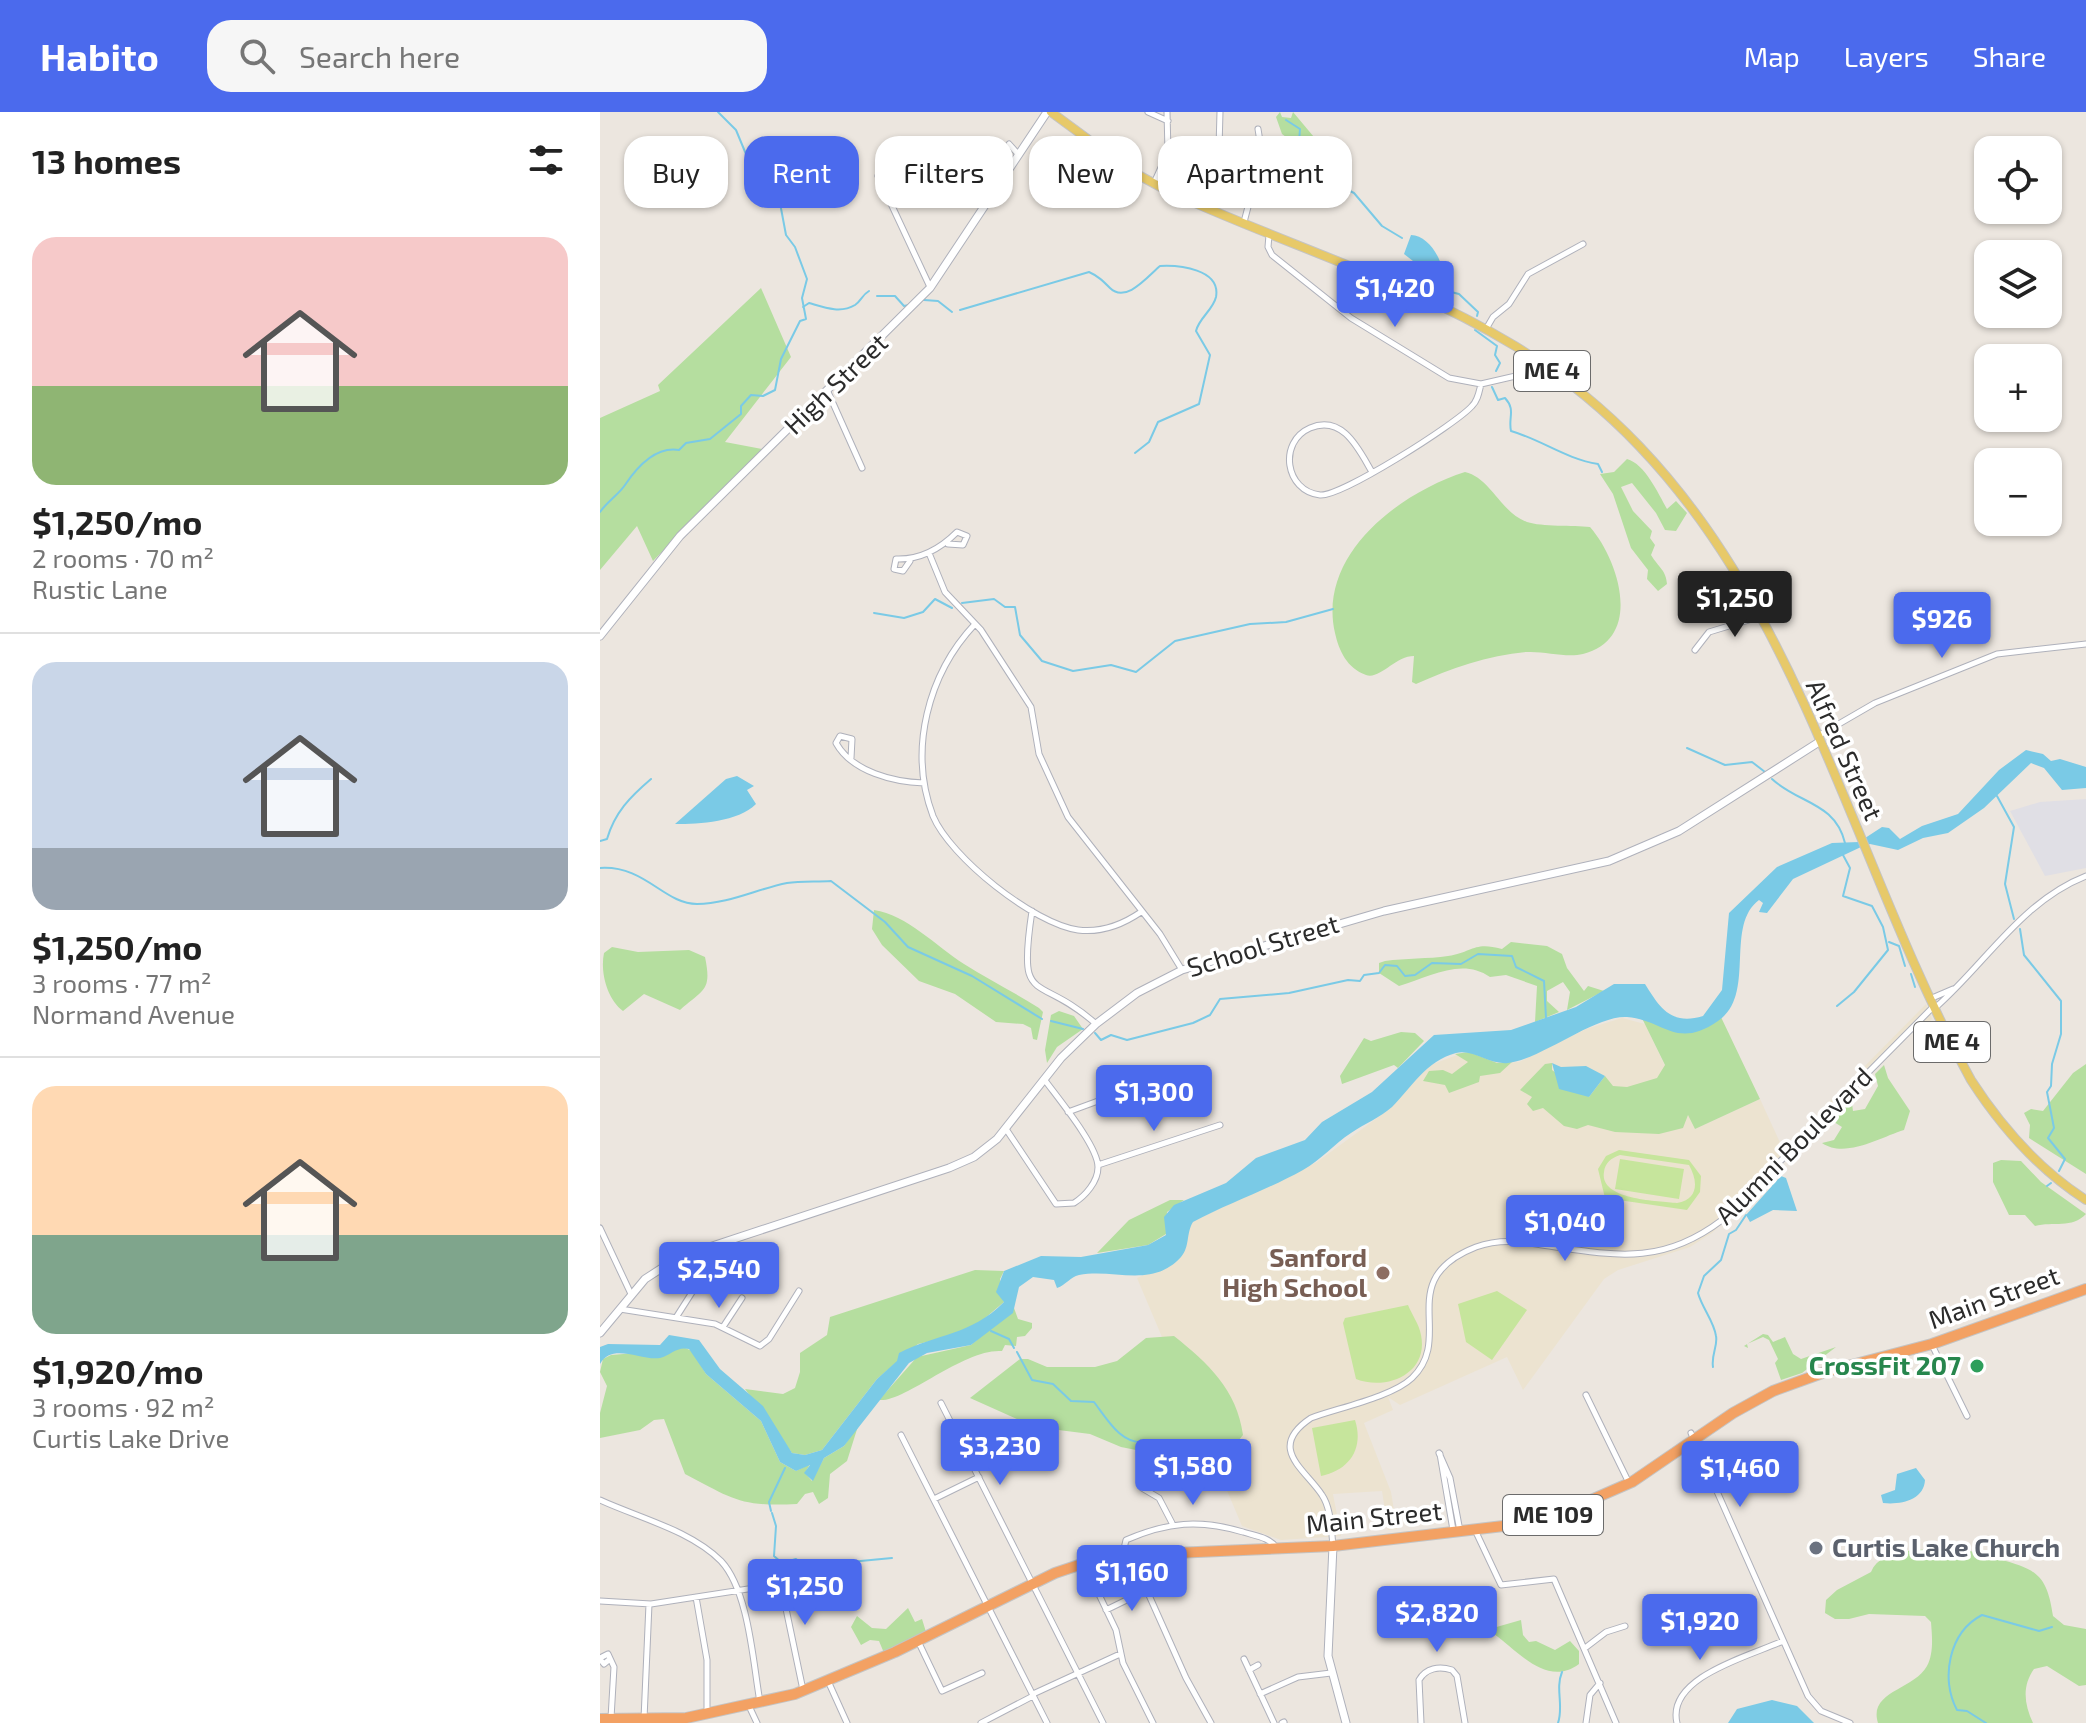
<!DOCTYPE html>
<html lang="en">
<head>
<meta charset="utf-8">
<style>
	:root { --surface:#fff; --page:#f6f6f6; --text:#222; --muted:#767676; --line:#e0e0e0; --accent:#4b6aed }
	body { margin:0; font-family:"Exo 2",sans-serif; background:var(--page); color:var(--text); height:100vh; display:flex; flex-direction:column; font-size:30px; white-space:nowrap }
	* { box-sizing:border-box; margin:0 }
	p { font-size:26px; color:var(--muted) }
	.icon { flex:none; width:44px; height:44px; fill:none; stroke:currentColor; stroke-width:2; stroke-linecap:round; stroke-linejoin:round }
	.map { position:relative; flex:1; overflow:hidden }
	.drawer { display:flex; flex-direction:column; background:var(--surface); width:600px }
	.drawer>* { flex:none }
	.banner { position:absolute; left:24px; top:24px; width:760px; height:72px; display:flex; gap:16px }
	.tools { position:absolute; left:1374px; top:24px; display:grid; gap:16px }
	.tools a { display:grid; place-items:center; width:88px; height:88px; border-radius:16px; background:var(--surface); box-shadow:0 2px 6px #0004; font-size:40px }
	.price { position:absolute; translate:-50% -68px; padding:0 18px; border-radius:8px; background:var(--accent); color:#fff; font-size:26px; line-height:52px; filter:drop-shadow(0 2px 4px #0008) }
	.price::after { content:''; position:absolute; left:50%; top:48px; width:24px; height:18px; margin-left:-12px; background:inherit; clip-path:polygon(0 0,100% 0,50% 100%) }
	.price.on { background:#222; color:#fff }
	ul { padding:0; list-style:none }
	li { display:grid; align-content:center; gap:16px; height:424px; padding:0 32px }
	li+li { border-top:2px solid var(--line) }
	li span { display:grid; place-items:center; height:248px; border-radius:24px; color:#555 }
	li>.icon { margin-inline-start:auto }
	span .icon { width:144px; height:144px; fill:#fffc; stroke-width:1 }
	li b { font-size:34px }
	h2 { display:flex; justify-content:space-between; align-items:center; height:96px; padding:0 32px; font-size:34px }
	.tag { padding:0 28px; border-radius:24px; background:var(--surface); box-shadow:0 2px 6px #0004; font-size:28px; line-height:72px }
	.tag.on { background:var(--accent); color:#fff }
	header { display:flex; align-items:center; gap:48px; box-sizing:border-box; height:112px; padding:0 40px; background:var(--accent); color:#fff }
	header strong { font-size:38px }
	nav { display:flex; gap:44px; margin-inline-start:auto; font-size:28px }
	.search { width:560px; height:72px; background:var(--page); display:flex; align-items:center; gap:20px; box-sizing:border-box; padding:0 28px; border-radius:24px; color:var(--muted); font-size:30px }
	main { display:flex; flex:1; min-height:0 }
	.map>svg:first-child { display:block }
	.industrial { fill:#e0dfe5 }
	.education { fill:#ece3d0 }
	.green { fill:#b5de9f }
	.pitch { fill:#c6e59c; fill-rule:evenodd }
	.water { fill:#7acae6 }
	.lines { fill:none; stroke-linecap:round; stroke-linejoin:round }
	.stream { stroke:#7acae6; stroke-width:2 }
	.street-casing { stroke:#afb1bb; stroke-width:7 }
	.secondary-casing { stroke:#afb1bb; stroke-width:9 }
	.primary-casing { stroke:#c4c4c4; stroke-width:10 }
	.highway-casing { stroke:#c4c4c4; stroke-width:12 }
	.street { stroke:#fff; stroke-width:5 }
	.secondary { stroke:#fff; stroke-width:7 }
	.primary { stroke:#e7c969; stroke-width:8 }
	.highway { stroke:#f3a163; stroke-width:10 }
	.education-dot { fill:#8d6e63; stroke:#fff; stroke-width:3 }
	.leisure-dot { fill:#2e9e5b; stroke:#fff; stroke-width:3 }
	.worship-dot { fill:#6b7280; stroke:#fff; stroke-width:3 }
	.labels { text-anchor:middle; stroke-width:7; stroke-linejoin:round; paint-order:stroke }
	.shield { fill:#fff; stroke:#6b6b6b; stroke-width:2 }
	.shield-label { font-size:24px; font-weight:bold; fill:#2b2b2b }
	.street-label { font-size:26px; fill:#2b2b2b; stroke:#fff }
	.education-label { font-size:26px; font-weight:bold; fill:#785e54; stroke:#fff; text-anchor:end }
	.leisure-label { font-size:26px; font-weight:bold; fill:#27864d; stroke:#fff; text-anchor:end }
	.worship-label { font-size:26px; font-weight:bold; fill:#5b616d; stroke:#fff; text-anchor:start }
</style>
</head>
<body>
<header>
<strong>Habito</strong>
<div class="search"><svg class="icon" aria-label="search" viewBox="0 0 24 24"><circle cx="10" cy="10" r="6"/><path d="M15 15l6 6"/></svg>Search here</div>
<nav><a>Map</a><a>Layers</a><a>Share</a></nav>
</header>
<main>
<section class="drawer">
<h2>13 homes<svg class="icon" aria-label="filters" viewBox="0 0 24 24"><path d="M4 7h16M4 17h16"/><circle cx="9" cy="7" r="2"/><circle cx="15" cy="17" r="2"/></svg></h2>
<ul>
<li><span style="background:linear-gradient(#f6c9c9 60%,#8fb573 0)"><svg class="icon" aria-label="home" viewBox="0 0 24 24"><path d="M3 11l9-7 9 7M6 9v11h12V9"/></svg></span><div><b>$1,250/mo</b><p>2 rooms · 70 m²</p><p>Rustic Lane</p></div></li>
<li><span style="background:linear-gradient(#c9d6e8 75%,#9aa5b1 0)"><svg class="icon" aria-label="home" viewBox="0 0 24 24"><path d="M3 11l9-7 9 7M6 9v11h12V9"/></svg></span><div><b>$1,250/mo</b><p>3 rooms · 77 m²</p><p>Normand Avenue</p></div></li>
<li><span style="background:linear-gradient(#ffd9b3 60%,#7fa58c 0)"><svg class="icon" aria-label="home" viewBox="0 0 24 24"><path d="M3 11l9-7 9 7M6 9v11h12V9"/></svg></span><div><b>$1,920/mo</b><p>3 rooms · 92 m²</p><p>Curtis Lake Drive</p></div></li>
</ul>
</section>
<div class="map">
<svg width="1486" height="1611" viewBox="0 0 1486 1611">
	<rect width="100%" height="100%" fill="#ece6df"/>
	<path class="industrial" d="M1486 687V756L1445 764 1410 699 1440 690Z"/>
	<path class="education" d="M1326 892 1332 907 1326 913 1323 910 1112 1121 1090 1135 1018 1158 1004 1167 923 1278 907 1245 800 1293 788 1285 793 1298 764 1311 791 1380 797 1417 788 1418 782 1379 733 1382 741 1424 681 1428 642 1414 537 1166 576 1149 586 1136 589 1115 594 1109 717 1050 788 998 812 969 833 952 865 940 904 951 919 950 986 917 1022 906 1045 912 1095 1017 1160 987 1183 1037Z"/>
	<path class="green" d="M680 0 682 5 691 6 693 0 724 37 735 59 744 62 749 78 745 83 735 84 716 67 698 34 682 22 676 5Z
		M161 176 191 245 125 330 162 337 53 449 37 414 0 458V306L60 279 58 273Z
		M1027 347C1045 352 1058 381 1067 397L1076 389 1087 401 1076 419 1065 418 1056 401 1032 371 1021 375 1033 399 1052 419 1050 426 1055 433 1051 443C1059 456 1066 458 1067 472L1058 479 1047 467 1048 458 1031 436 1013 382 1000 362 1014 360Z
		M865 360C891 366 901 401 927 410 942 415 973 413 990 415 1019 448 1044 527 983 542 966 546 945 539 927 540 889 543 850 557 816 572L812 570 814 544C795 544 780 568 766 563 747 556 739 539 735 521 717 443 799 381 865 360Z
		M274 798C307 803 336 834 364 852 389 868 414 880 439 896L443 900 437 928 433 927 431 916 423 912 396 910 355 882 319 869 282 833 272 817Z
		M911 830 947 834 962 842 967 856 984 879 988 874 1004 879 967 898 970 880 963 870 947 879V889L959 900 935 910 937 874 906 863 890 865C862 845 829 865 799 874L779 861V851L785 849C806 846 828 847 848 844 873 840 874 829 902 837Z
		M12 835 38 840 89 838 105 845C112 879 104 877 80 898L44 882 23 899C7 887 0 860 4 841Z
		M1036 894 1068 911 1120 903 1160 987 1095 1017 1088 1003 1083 1016 1059 1022 1015 1020 988 1013 977 1017 964 1014 943 996 933 999 927 992 932 985 920 978 945 952 952 951V958L989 985 1005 964 1013 974 1027 975 1057 966 1065 953Z
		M459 899 474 904 483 917 457 935 447 951 445 938 451 903Z
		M801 920 815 921 824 929 798 956 794 953 742 972 740 964 764 926 771 929Z
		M869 940 897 951 912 950 900 961 880 964 879 970 849 981 845 973 823 969 829 959 843 958 852 962 868 950 855 942Z
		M1486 952V1062L1429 1026 1430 1013 1424 1001 1431 997 1443 999 1473 961Z
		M1284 953 1288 966 1310 999 1304 1018C1281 1025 1245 1047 1222 1031L1234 1028 1242 1015 1234 1010V1002L1251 984 1253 999 1265 997 1278 974 1275 962Z
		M1401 1048 1421 1049 1441 1070 1486 1102C1472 1117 1453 1109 1435 1114L1425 1103H1409L1393 1070V1051Z
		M570 1088H584L567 1100 566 1122 548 1133 497 1141 529 1108Z
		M375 1158 404 1159 400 1167 404 1190 378 1212 353 1224 318 1232 277 1267 222 1338 205 1343 192 1341 145 1277 183 1282 195 1276 200 1260V1241L227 1223 230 1205Z
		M414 1196 418 1207 432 1211V1216L425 1224 417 1225 416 1234 405 1233 402 1239C364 1236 304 1291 279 1288L317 1245 371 1233Z
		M1163 1222 1168 1223 1173 1230 1185 1225 1193 1242 1201 1247 1236 1235 1202 1261 1181 1268 1175 1251 1178 1247 1169 1228 1163 1225 1147 1232 1148 1236 1144 1234Z
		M574 1224C608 1251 637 1278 643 1323L625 1345 594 1364 580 1362 546 1340 521 1335 490 1322 435 1315 370 1286 420 1247H428L447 1255H495L517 1249 546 1226Z
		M83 1235 92 1239 106 1262 161 1309 180 1350 196 1359 210 1352 205 1361 212 1369 224 1346 244 1334 259 1311 247 1349 230 1362 228 1386 219 1392 213 1380 205 1382 197 1392C140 1395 133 1387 85 1362L64 1307 54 1308 40 1318 0 1326V1301L7 1274 0 1260 3 1247 11 1243 36 1241 48 1245Z
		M1355 1436C1370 1438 1383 1443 1398 1447 1437 1457 1447 1463 1453 1504L1464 1513 1486 1517V1573L1479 1574 1447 1554 1434 1557C1422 1574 1424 1592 1433 1611H1278C1268 1579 1314 1578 1327 1554 1334 1541 1332 1524 1331 1510L1325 1504 1269 1502 1249 1507H1235L1225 1501 1226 1488 1237 1478 1271 1460C1282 1433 1330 1439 1355 1436Z
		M308 1496 315 1510 322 1507 326 1520 284 1541 279 1529 270 1528 261 1533 251 1515 257 1504 272 1516 286 1517Z
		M921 1508 923 1523 929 1530 936 1529 955 1538 970 1529 979 1539V1552C947 1576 918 1539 894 1522L893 1516Z"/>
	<path class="pitch" d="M1019 1038 1089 1048 1101 1064 1100 1080 1087 1098 1005 1086 998 1057 1006 1044ZM1020 1043 1089 1053C1098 1069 1099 1087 1077 1091 1058 1089 999 1088 1004 1060 1005 1051 1011 1046 1020 1043Z
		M1020 1047 1084 1057 1079 1087 1015 1077Z
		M897 1179 927 1198 892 1248 866 1230 858 1192Z
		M808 1193C812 1203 819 1212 821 1223 829 1262 786 1279 756 1267L743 1211 745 1206Z
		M755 1308C764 1336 750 1358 721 1364L712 1316Z"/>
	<path class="water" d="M811 123C826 123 839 142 842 156L831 163 804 142Z
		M1426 638 1443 642 1451 649 1460 647 1486 655V676L1462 678 1444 656 1431 651 1384 696 1348 721 1323 726 1298 738 1270 732 1261 735 1193 767 1167 801 1159 800 1163 791 1159 788C1124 814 1157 883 1118 909 1076 938 1064 908 1027 905 995 903 942 947 908 951 889 953 874 937 856 941 826 949 812 975 792 995 781 1005 764 1012 751 1021 734 1032 721 1048 703 1058 667 1078 629 1091 593 1110 586 1121 590 1135 581 1145 552 1177 514 1156 479 1163 470 1165 466 1173 457 1176L454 1168 433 1165 419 1175 413 1201 371 1233 327 1241 309 1251 244 1334 224 1346 213 1369 204 1361 210 1353 196 1359 180 1350 161 1309 106 1262 89 1237C77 1234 71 1243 60 1246 41 1249 12 1230 0 1252V1235L8 1232 60 1233 69 1223 99 1228 120 1257 163 1294 192 1341 205 1343 222 1338 277 1267 297 1249 299 1241C338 1221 370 1224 404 1190L396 1180 404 1159 441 1144 481 1145 548 1133 566 1123 564 1105 574 1093 626 1071 656 1046 705 1028 722 1010 772 980 834 923 911 918 976 895 1014 872H1045C1059 894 1070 914 1103 904L1122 878 1129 801 1177 755 1232 731 1259 730 1282 715 1289 716 1300 727 1322 714 1358 702 1399 658Z
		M137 664 154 674 147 678 156 692C138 710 100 712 75 712L126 667Z
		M952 951 961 955 986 954 1005 964 989 985 959 977Z
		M1181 1064 1186 1066 1197 1099 1173 1098 1150 1110 1146 1103Z
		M1316 1356 1325 1368C1324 1388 1301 1393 1283 1391L1281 1383 1295 1378 1297 1362Z
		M1172 1588 1197 1594 1214 1611H1128L1137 1597Z"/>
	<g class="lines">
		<path class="stream" d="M686 8 700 17 699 30 711 41 709 50 719 64 754 81 782 114 802 126
			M831 160 839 177 859 182 878 200 877 204
			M277 184H295L304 194 309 193
			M324 188 338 189 352 200
			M203 195 209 191C223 195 240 202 255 193 261 189 262 183 269 179
			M360 198 489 160C498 164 503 169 510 176 526 192 548 164 560 154 579 153 621 157 616 185 613 198 599 206 596 219L610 243 599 292 558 310 549 330 535 341
			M875 218 897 234 895 243 900 251 896 259
			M892 275 898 288 905 286C916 298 908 305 911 319 942 328 966 347 998 352L1002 360
			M0 400C7 390 19 382 25 373 37 355 55 334 79 338L86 331 110 327 141 302V294L151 283 163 284 175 278 181 247 200 209 206 207 202 186 207 167 195 135 186 123 177 75 172 65 148 47 136 18 118 0
			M362 491 394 487 405 495H415L420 523 442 549 473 559 511 553 536 560 575 529 650 512 686 510 733 497
			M274 501 304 506 323 500 335 487 352 496
			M1087 636 1125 653 1152 650 1165 660
			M1172 667C1199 692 1235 690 1245 731
			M1397 684 1414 715 1405 772 1414 807
			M0 729 7 727C15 700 30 685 51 667
			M0 756C45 753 64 792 97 792 128 792 157 777 187 771 201 769 217 770 231 769L285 810 308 835 372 864 442 907
			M1420 817 1424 843 1461 889V922L1452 952 1451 974 1447 980 1454 1016 1448 1026 1465 1047 1459 1059
			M1289 830 1299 834 1305 854
			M1311 862 1315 875
			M1237 894 1254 880 1288 838 1283 815 1272 794 1243 784 1250 756 1243 743
			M451 909 483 917
			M495 921 501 928 511 923 527 928 593 911 610 903 620 887 689 881 748 868 760 869 764 863 779 861 785 853 797 854 805 864 815 863 832 851 861 852 878 842 912 844 916 855 944 869 946 906
			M1447 1074 1451 1071
			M391 1219 409 1227 414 1236
			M417 1240 432 1268 453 1272 471 1289 494 1290C507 1307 521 1333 545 1330L557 1340H566L573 1353 594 1352 611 1343
			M1113 1255C1111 1243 1118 1234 1116 1224 1114 1209 1102 1196 1098 1181L1104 1164 1121 1148 1129 1122 1136 1118 1146 1103
			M171 1399 169 1390 185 1356
			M172 1401 176 1414 174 1444 182 1451 196 1447 209 1457 218 1459 250 1450 292 1446
			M958 1611C964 1594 955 1577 962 1560
			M1386 1611 1367 1599 1357 1598C1340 1567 1349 1520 1382 1503L1439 1519 1452 1515"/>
		<g class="street-casing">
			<path id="street" d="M548 0 568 9
				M409 32 419 43
				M278 64 330 175
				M554 71 568 40 567 0
				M602 94 619 36 620 0
				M644 110 662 42 658 17
				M669 123 668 135 672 143 751 206 849 266 881 272 929 261 941 253
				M886 217 893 205 909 192 928 162 983 132
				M228 280 262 356
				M772 360C759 338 743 302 710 316 678 330 685 379 720 383 741 385 856 312 872 294 878 288 879 280 881 272
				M329 441 345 480 381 518 431 595 439 642 468 705 560 822 582 858
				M310 449 303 459 294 457 296 447C321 448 340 437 357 420L367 424 363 433 348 432
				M375 512C328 562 308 638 333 704 350 745 434 812 478 818 502 821 522 813 541 800
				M1095 538 1109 520 1162 504
				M1218 624 1275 591 1397 542 1486 532
				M251 646 252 627 240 624 236 631C252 660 294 670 324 671
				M432 799C417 898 437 859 496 912
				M1332 886 1353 877
				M1336 895C1385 852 1422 789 1486 764
				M468 1000 539 974
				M406 1017 456 1092 474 1091C485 1084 498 1070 498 1055 498 1034 457 985 444 967
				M498 1053 620 1013
				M0 1116 31 1182
				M20 1197 115 1212 160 1234 169 1227 199 1179
				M77 1204 98 1171
				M123 1215 142 1186
				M1332 1233 1367 1304
				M986 1283 1029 1371
				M341 1291 503 1611
				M1091 1321 1208 1584 1221 1599 1250 1611
				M301 1323 447 1611
				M839 1341 850 1366 860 1419
				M840 1342 853 1418
				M542 1376 559 1386 572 1411
				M334 1387 379 1365
				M0 1388C39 1406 90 1418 121 1449 149 1479 153 1551 160 1590
				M875 1418 901 1473 954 1467 1016 1611
				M733 1433C731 1417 731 1396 722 1383 705 1357 666 1336 711 1306 738 1296 792 1285 812 1266 856 1224 792 1168 876 1135 898 1127 920 1129 942 1133 1013 1143 1060 1155 1122 1108L1335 893
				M523 1441 526 1428C568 1410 599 1407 643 1420 655 1424 669 1425 677 1436
				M531 1443 586 1566 611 1611
				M493 1470 516 1518 523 1551 553 1611
				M96 1485 107 1548V1601
				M0 1489 51 1492 174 1473 185 1492 203 1578
				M506 1498 545 1479
				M318 1529 342 1579 382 1561
				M985 1536 1006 1520 1025 1514
				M0 1546 8 1542 14 1555 11 1606
				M0 1547 4 1552 10 1547
				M644 1547 674 1611
				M649 1558 658 1553
				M228 1569 247 1611
				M433 1582 520 1542
				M660 1582 698 1565 731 1561
				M149 1594 157 1611
				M44 1607 49 1492
				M381 1611 433 1584
				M682 1611 684 1610
				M821 1611 819 1568C826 1556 839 1554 852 1558L857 1564 865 1611
				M986 1611 990 1583 1000 1571
				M1077 1611C1066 1565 1150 1544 1183 1529"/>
		</g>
		<g class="secondary-casing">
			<path id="secondary" d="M0 524 80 424 330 176 447 0
				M0 1221 45 1167 79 1145 349 1056 374 1045 397 1027 461 946 496 912 537 881 582 858 784 799 1009 749 1079 719 1219 630
				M733 1434 728 1544 746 1611"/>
		</g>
		<g class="primary-casing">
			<path id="primary" d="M451 0 531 59 568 79C683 132 806 168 915 234 1187 400 1230 710 1371 968 1402 1016 1438 1057 1486 1088"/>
		</g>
		<g class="highway-casing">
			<path id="highway" d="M0 1607 86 1606 195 1582 295 1540 455 1461 506 1444 733 1434 912 1413 959 1402 1032 1370 1133 1301 1173 1279 1225 1260 1332 1232 1486 1177"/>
		</g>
		<use href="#street" class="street"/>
		<use href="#secondary" class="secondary"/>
		<use href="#primary" class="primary"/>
		<use href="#highway" class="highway"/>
	</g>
	<circle class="education-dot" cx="783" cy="1161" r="8"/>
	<circle class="leisure-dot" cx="1377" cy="1254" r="8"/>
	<circle class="worship-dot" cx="1216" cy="1436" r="8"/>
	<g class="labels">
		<g class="shield">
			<rect x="914" y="239" width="76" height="40" rx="6"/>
			<rect x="1314" y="910" width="76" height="40" rx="6"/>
			<rect x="903" y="1383" width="100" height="40" rx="6"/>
		</g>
		<g class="shield-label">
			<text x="952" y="267">ME 4</text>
			<text x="1352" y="938">ME 4</text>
			<text x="953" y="1411">ME 109</text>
		</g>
		<g class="street-label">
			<text transform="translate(236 272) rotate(-44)" y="9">High Street</text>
			<text transform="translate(1244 638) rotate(66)" y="9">Alfred Street</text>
			<text transform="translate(663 834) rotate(-17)" y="9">School Street</text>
			<text transform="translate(1194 1034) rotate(-45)" y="9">Alumni Boulevard</text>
			<text transform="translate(1394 1186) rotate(-20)" y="9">Main Street</text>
			<text transform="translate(774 1406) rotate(-6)" y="9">Main Street</text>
		</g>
		<g class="education-label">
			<text x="767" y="1155">Sanford<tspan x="767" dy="30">High School</tspan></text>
		</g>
		<g class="leisure-label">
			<text x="1361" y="1263">CrossFit 207</text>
		</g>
		<g class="worship-label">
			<text x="1232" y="1445">Curtis Lake Church</text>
		</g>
	</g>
</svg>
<div class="tools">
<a><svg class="icon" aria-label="locate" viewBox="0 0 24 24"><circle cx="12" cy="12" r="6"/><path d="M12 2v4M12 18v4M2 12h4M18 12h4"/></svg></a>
<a><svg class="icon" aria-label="layers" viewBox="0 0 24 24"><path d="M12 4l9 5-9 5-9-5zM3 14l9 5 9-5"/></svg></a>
<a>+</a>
<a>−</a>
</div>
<b class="price" style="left:795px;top:217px">$1,420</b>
<b class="price on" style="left:1135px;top:527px">$1,250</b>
<b class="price" style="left:1342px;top:548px">$926</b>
<b class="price" style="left:554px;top:1021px">$1,300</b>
<b class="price" style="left:965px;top:1151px">$1,040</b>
<b class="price" style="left:119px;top:1198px">$2,540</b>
<b class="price" style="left:400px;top:1375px">$3,230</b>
<b class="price" style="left:593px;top:1395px">$1,580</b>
<b class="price" style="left:1140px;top:1397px">$1,460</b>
<b class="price" style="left:532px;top:1501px">$1,160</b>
<b class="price" style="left:205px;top:1515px">$1,250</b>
<b class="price" style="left:837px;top:1542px">$2,820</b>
<b class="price" style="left:1100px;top:1550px">$1,920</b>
<div class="banner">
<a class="tag">Buy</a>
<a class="tag on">Rent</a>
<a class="tag">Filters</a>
<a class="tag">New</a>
<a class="tag">Apartment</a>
</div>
</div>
</main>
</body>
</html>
